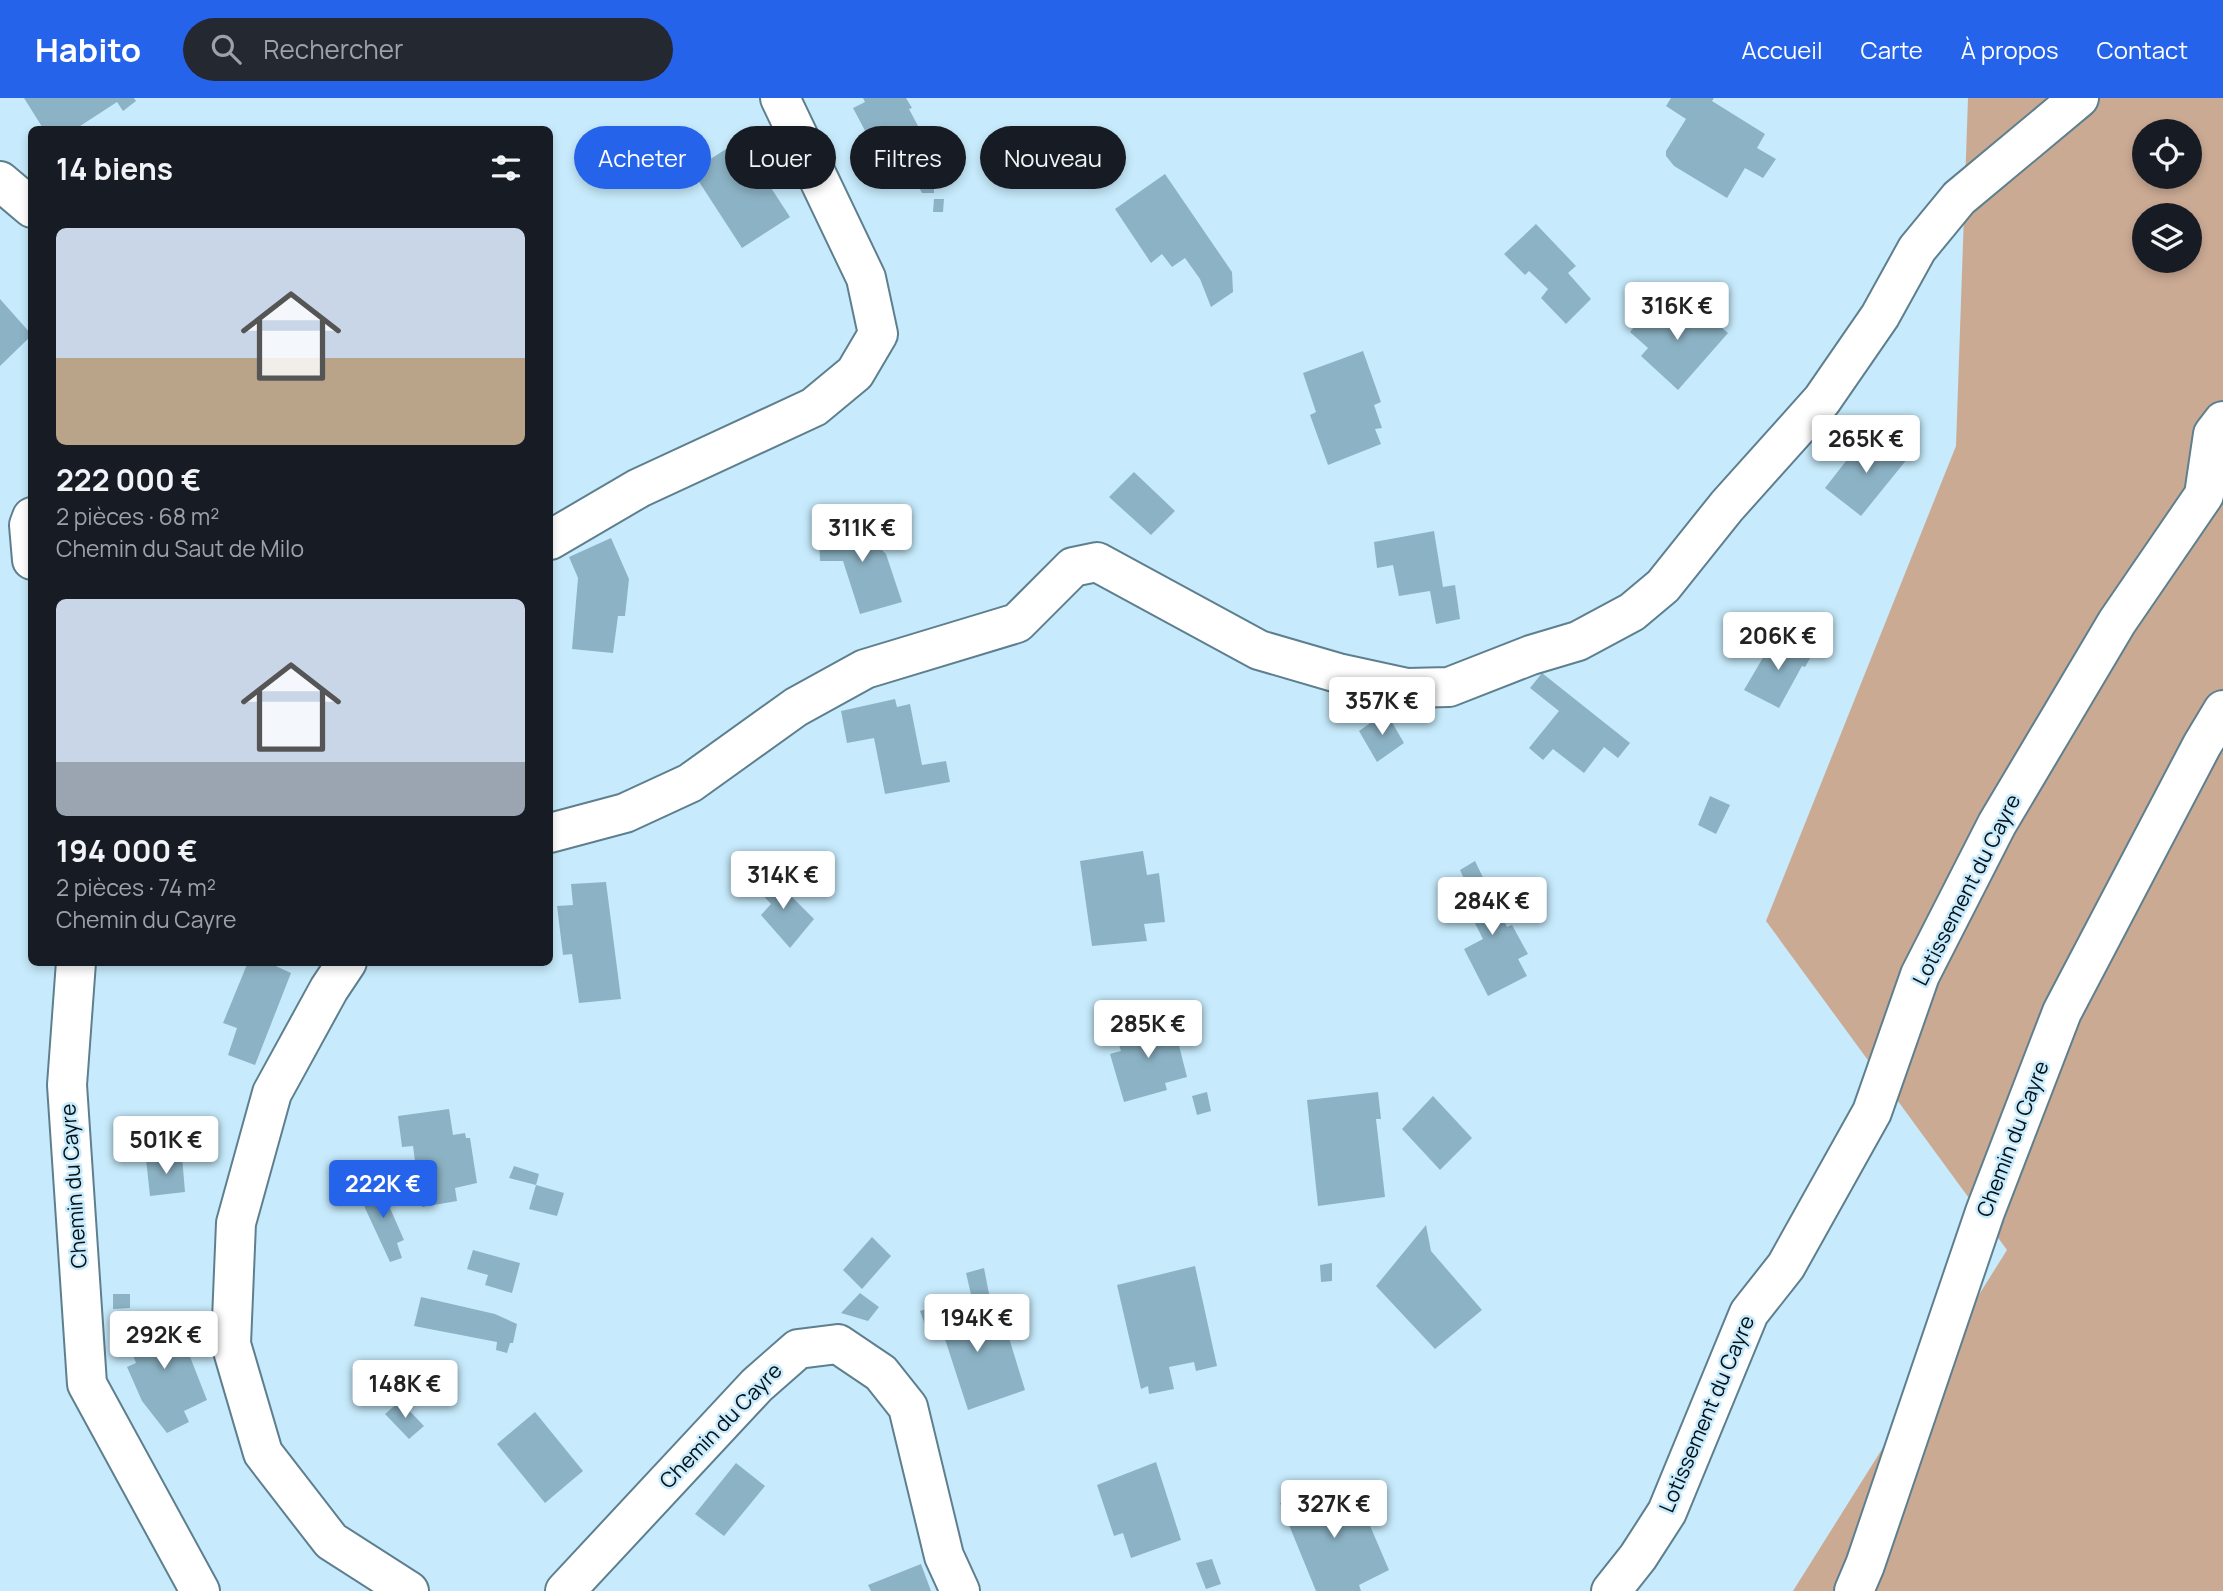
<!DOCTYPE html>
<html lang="fr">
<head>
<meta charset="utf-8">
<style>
	:root { --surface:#171b24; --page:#242831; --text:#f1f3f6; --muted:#9ea1a6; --accent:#2563eb }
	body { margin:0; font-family:Manrope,sans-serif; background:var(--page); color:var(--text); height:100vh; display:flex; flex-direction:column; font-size:26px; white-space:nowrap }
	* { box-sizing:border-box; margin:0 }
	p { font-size:23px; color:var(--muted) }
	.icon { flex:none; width:38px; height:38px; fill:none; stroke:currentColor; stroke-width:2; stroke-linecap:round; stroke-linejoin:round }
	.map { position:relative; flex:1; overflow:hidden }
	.drawer { position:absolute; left:28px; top:28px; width:525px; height:840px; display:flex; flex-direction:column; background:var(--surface); border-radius:10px; box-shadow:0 4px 10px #0003 }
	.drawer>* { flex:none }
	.guide { position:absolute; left:574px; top:28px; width:665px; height:63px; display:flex; gap:14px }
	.buttons { position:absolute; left:2132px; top:21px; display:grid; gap:14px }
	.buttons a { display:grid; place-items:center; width:70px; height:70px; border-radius:50%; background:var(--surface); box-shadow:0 4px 10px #0003; font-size:35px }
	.price { position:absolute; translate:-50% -60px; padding:0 16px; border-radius:7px; background:#fff; color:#222; font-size:23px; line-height:46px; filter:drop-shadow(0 2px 4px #0008) }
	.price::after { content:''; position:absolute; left:50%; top:42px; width:21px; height:16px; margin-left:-10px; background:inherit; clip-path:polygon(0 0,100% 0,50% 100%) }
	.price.current { background:var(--accent); color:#fff }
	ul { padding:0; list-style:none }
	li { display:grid; align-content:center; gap:14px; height:371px; padding:0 28px }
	li span { display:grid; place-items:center; height:217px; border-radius:10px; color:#555 }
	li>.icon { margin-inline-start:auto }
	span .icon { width:126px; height:126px; fill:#fffc; stroke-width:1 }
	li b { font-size:30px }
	h2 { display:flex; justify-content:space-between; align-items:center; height:84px; padding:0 28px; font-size:30px }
	.chip { padding:0 24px; border-radius:32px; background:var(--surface); box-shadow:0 4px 10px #0003; font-size:24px; line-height:63px }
	.chip.current { background:var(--accent); color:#fff }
	header { display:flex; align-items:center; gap:42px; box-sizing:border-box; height:98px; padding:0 35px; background:var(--accent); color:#fff }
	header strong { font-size:33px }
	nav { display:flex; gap:38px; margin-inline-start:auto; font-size:24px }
	.search { width:490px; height:63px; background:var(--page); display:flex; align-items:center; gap:18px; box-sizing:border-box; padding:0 24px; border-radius:38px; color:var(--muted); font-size:26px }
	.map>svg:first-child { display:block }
	.forest { fill:#cbaa94; fill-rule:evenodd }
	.building { fill:#8cb3c5 }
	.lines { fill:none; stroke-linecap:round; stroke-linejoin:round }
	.street-casing { stroke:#5e7f8e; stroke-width:42 }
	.secondary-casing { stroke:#5e7f8e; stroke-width:42 }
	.street { stroke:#fff; stroke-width:38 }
	.secondary { stroke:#fff; stroke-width:38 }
	.labels { text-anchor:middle; stroke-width:5; stroke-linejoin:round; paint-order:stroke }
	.street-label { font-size:21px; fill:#041015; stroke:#c7ebfc }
</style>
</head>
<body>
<header>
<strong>Habito</strong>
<div class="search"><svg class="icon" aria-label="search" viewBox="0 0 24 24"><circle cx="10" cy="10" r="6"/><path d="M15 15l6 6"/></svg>Rechercher</div>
<nav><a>Accueil</a><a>Carte</a><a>À propos</a><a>Contact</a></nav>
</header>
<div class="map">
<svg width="2223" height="1493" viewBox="0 0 2223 1493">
	<rect width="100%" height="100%" fill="#c7ebfc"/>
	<path class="forest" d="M1968 0H2223V1493H1793L2007 1152 1766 823 1956 348ZM2144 33H2189V79H2144ZM2144 117H2189V163H2144Z"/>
	<path class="building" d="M24 0H134L136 3 123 13 117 4 74 32H44Z
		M863 0H906L912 10 909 11 934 58V95H922L909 71 904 73 894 54 880 61 853 10 865 4Z
		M1671 0H1714L1712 3 1765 36 1757 50 1776 61 1763 80 1745 70 1727 100 1674 68 1666 58V53L1686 21 1666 8Z
		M740 42 790 119 742 150 692 73Z
		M1165 76 1232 174 1233 194 1211 209 1200 181 1185 160 1172 169 1162 156 1151 165 1115 111Z
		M934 101H944L943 114H933Z
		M1536 126 1576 168 1568 175 1591 201 1566 226 1541 200 1548 191 1529 173 1525 177 1504 156Z
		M0 201 32 237 0 268Z
		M1656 203 1682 224 1697 208 1728 235 1678 292 1641 258 1648 250 1630 234Z
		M1363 253 1381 304 1374 307 1382 330 1375 331 1381 346 1328 367 1310 317 1316 314 1303 275Z
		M1879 336 1908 360 1861 418 1825 390 1853 354 1862 356Z
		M1134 374 1175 413 1151 437 1109 399Z
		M871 419 873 449 881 451 886 456 902 504 860 516 843 463H820L819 434 843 433 842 421Z
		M1434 433 1443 489 1455 487 1460 521 1436 526 1430 493 1399 498 1393 467 1377 470 1374 444Z
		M611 440 629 481 625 518H618L613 555 572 551 578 480 569 459Z
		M1785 539 1813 555 1805 569 1802 568 1779 610 1744 592 1768 551 1776 553Z
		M1542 575 1630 645 1618 660 1604 649 1584 675 1553 651 1543 662 1529 650 1559 613 1530 590Z
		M895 601 897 609 910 606 922 667 946 663 950 684 885 696 874 640 847 645 841 613Z
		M1386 614 1404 645 1377 664 1359 633Z
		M1710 698 1730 707 1716 736 1698 727Z
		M1143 753 1147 777 1159 775 1165 824 1144 826 1147 843 1092 848 1080 763Z
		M1475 763 1507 829 1512 827 1528 856 1518 861 1527 878 1488 898 1464 851 1483 841 1462 800 1471 796 1460 772Z
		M767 774 814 821 790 850 761 817 771 806 752 786Z
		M606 784 621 901 579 905 572 856 563 857 557 808 573 807 571 786Z
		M248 864H267L291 875 255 967 228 957 237 930 223 925Z
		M1172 920 1187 979 1165 985 1167 992 1124 1004 1110 956 1121 953 1115 935Z
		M1207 994 1211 1013 1197 1017 1192 998Z
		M1378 994 1381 1021H1376L1385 1099 1318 1108 1307 1002Z
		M1433 998 1472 1040 1440 1072 1402 1031Z
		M449 1011 453 1037 465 1035 466 1040H470L477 1085 455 1090 457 1103 422 1109 420 1095 407 1097 406 1081 417 1078 413 1048 402 1049 398 1018Z
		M182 1058 185 1094 150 1098 146 1061Z
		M514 1068 539 1076 536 1087 509 1080Z
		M379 1085 404 1142 397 1145 402 1160 390 1164 365 1110 360 1090Z
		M536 1087 564 1095 557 1118 529 1111Z
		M1426 1127 1431 1153 1482 1212 1435 1251 1376 1188Z
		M872 1139 891 1158 862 1191 843 1172Z
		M473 1152 520 1165 512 1195 485 1187 488 1177 467 1171Z
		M1332 1165V1183L1321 1184 1320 1167Z
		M1195 1168 1217 1268 1196 1273 1194 1264 1169 1269 1174 1291 1149 1296 1148 1288 1141 1291 1117 1187Z
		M984 1170 990 1201 973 1205 966 1175Z
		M860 1195 879 1209 868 1223 841 1215Z
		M113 1196H130V1210L113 1211Z
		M421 1199 495 1216 517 1226 513 1245H510L507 1255 496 1252 497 1244 414 1228Z
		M956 1201 963 1224 982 1217 983 1223 1002 1217 1025 1292 968 1312 943 1235 929 1238 920 1213Z
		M172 1213 207 1302 184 1313 189 1324 167 1335 142 1303 127 1269 136 1265 123 1232Z
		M400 1303 424 1328 409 1341 385 1316Z
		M535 1314 583 1373 545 1405 497 1346Z
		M1156 1364 1181 1442 1131 1460 1123 1435 1114 1438 1097 1387Z
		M736 1365 765 1388 724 1438 695 1416Z
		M1325 1383 1333 1403 1351 1395 1362 1418 1365 1416 1389 1472 1359 1487 1361 1493H1316L1280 1405Z
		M1212 1461 1221 1486 1206 1491 1196 1465Z
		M921 1466 931 1493H871L868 1487Z"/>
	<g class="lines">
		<g class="street-casing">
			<path id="street" d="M550 442 639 390 814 309 855 275 878 236 866 180 780 0
				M550 735 625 715 690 685 796 609 865 571 1017 525 1073 469 1097 464 1259 552 1338 575 1407 590 1449 589 1531 557 1578 543 1632 514 1663 488 1727 408 1822 302 1880 218 1917 151 1959 100 2079 0
				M347 864 329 891 272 995 236 1125 231 1246 263 1355 331 1443 409 1493
				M1611 1493 1638 1459 1667 1414 1749 1215 1786 1168 1872 1014 1920 877 1997 726 2117 524 2204 397 2213 336 2223 323"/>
		</g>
		<g class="secondary-casing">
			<path id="secondary" d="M0 83 32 110
				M32 419 29 427 32 462
				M76 864 67 987 87 1286 200 1493
				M565 1493 757 1287 798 1251 838 1246 881 1275 908 1309 944 1458 960 1493
				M1854 1493 1865 1467 1985 1114 2062 914 2202 647 2223 612"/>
		</g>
		<use href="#street" class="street"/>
		<use href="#secondary" class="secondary"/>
	</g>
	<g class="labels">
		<g class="street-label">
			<text transform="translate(1967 792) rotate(-63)" y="7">Lotissement du Cayre</text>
			<text transform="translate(2013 1041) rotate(-69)" y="7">Chemin du Cayre</text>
			<text transform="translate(74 1088) rotate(-94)" y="7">Chemin du Cayre</text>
			<text transform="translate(1707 1316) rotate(-67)" y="7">Lotissement du Cayre</text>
			<text transform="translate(721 1328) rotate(-46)" y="7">Chemin du Cayre</text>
		</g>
	</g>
</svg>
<div class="buttons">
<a><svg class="icon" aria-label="locate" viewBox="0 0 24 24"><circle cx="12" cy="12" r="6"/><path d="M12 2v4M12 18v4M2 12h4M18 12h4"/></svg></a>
<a><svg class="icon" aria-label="layers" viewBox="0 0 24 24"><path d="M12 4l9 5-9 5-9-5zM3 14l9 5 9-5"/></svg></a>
</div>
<b class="price" style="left:1677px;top:244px">316K €</b>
<b class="price" style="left:1866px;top:377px">265K €</b>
<b class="price" style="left:862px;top:466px">311K €</b>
<b class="price" style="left:1778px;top:574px">206K €</b>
<b class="price" style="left:1382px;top:639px">357K €</b>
<b class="price" style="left:783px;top:813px">314K €</b>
<b class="price" style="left:1492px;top:839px">284K €</b>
<b class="price" style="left:1148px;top:962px">285K €</b>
<b class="price" style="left:166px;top:1078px">501K €</b>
<b class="price current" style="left:383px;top:1122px">222K €</b>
<b class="price" style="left:977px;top:1256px">194K €</b>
<b class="price" style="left:164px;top:1273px">292K €</b>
<b class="price" style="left:405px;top:1322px">148K €</b>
<b class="price" style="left:1334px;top:1442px">327K €</b>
<div class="guide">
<a class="chip current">Acheter</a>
<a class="chip">Louer</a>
<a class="chip">Filtres</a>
<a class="chip">Nouveau</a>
</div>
<section class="drawer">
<h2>14 biens<svg class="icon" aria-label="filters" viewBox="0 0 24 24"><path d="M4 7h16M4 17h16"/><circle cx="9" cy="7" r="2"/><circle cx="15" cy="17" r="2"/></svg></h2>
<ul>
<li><span style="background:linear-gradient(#c9d6e8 60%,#b9a48a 0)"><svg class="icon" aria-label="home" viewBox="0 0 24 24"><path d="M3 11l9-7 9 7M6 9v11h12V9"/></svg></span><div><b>222 000 €</b><p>2 pièces · 68 m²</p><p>Chemin du Saut de Milo</p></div></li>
<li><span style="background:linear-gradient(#c9d6e8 75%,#9aa5b1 0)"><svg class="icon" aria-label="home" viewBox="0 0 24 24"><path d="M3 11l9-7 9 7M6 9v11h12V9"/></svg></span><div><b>194 000 €</b><p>2 pièces · 74 m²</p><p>Chemin du Cayre</p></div></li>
</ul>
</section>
</div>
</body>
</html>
